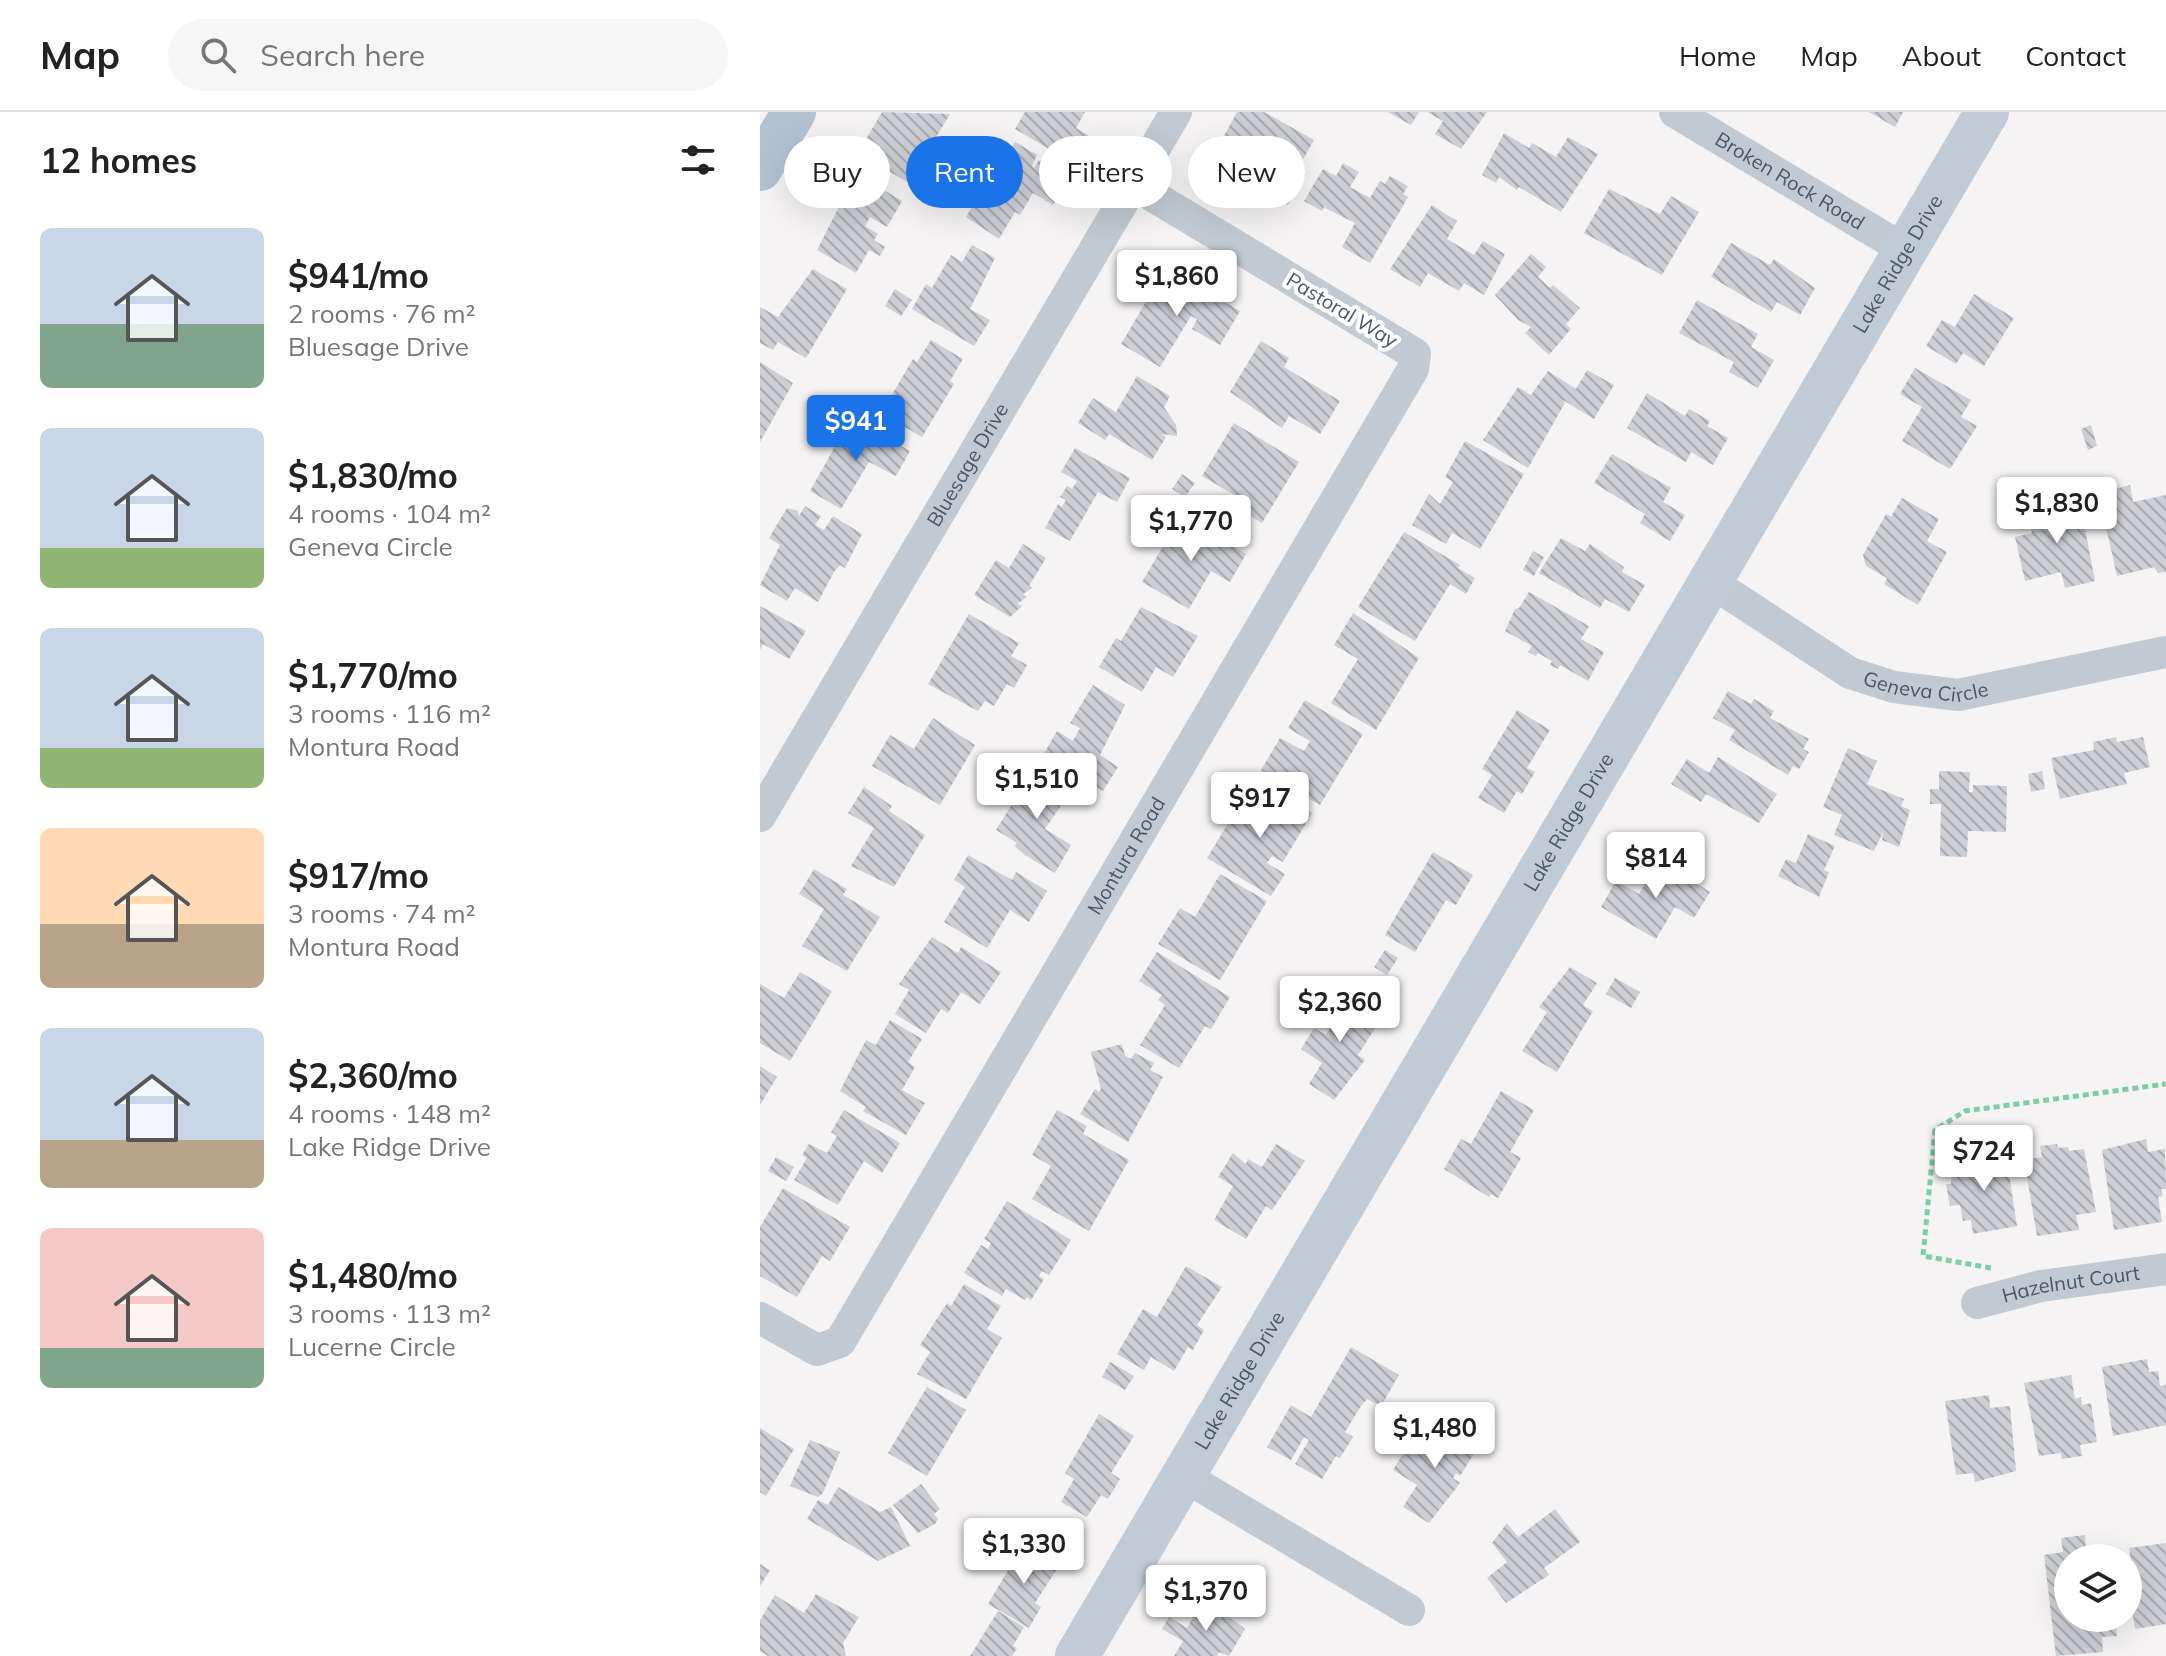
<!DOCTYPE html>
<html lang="en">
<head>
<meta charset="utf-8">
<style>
	:root { --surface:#fff; --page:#f6f6f6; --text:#222; --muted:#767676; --line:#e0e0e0; --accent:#1a73e8 }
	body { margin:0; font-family:Mulish,sans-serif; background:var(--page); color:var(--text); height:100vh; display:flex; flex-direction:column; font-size:30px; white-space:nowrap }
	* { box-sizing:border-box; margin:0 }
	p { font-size:26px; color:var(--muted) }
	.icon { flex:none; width:44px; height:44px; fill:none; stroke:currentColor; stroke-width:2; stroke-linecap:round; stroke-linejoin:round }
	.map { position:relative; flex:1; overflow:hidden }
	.side { display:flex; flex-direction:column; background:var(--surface); width:760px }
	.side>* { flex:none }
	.hud { position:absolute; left:24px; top:24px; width:760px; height:72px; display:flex; gap:16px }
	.fabs { position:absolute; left:1294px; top:1432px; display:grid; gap:16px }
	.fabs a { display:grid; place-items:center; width:88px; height:88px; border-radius:50%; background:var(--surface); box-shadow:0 8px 32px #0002; font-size:40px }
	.price { position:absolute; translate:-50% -68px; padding:0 18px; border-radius:8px; background:#fff; color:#222; font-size:26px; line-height:52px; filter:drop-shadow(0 2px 4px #0008) }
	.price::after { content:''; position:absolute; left:50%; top:48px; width:24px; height:18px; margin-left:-12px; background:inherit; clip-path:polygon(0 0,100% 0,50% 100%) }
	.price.selected { background:var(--accent); color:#fff }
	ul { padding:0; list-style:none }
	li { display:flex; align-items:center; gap:24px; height:200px; padding:0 40px }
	li span { display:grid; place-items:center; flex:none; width:224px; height:160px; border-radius:12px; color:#555 }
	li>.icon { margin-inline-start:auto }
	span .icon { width:96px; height:96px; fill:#fffc; stroke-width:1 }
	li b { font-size:34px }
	h2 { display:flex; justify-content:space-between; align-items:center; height:96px; padding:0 40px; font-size:34px }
	.tag { padding:0 28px; border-radius:36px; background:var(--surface); box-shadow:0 8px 32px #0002; font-size:28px; line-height:72px }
	.tag.selected { background:var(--accent); color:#fff }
	header { display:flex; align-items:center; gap:48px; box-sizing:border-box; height:112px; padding:0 40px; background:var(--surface); border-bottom:2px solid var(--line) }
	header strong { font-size:38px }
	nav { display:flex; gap:44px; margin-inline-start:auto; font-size:28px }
	.search { width:560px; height:72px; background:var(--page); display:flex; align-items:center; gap:20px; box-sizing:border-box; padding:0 28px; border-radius:44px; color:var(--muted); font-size:30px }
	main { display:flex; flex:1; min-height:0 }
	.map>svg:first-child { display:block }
	.building { fill:url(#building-back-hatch) }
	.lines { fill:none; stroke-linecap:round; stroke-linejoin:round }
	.path { stroke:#7ad0a6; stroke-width:5; stroke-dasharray:6 4; stroke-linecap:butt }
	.street { stroke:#c1cad2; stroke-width:32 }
	.secondary { stroke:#c1cbd6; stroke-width:44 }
	.primary { stroke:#b3c2d1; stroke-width:44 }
	.labels { text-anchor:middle; stroke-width:8; stroke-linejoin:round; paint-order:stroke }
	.street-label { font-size:20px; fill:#4a5661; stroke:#fff }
</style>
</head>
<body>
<header>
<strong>Map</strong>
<div class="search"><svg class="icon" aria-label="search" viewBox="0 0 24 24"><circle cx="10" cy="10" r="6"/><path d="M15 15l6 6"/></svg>Search here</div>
<nav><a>Home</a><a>Map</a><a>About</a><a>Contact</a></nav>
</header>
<main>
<section class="side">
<h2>12 homes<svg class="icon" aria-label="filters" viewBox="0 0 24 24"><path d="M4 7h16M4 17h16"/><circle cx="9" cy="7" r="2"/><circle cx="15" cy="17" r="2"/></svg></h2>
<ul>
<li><span style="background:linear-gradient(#c9d6e8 60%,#7fa58c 0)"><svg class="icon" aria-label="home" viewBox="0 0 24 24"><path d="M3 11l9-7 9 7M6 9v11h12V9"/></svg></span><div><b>$941/mo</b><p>2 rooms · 76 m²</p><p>Bluesage Drive</p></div></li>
<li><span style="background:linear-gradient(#c9d6e8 75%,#8fb573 0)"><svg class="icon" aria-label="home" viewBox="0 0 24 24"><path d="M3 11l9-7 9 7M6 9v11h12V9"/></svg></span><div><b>$1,830/mo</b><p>4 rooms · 104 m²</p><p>Geneva Circle</p></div></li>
<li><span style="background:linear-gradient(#c9d6e8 75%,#8fb573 0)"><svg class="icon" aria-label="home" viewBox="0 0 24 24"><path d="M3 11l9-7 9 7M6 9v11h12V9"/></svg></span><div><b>$1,770/mo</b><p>3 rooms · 116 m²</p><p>Montura Road</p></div></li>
<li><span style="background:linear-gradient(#ffd9b3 60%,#b9a48a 0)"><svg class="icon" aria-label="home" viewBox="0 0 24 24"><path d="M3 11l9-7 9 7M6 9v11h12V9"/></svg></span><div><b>$917/mo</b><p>3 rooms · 74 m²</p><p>Montura Road</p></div></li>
<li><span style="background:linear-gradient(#c9d6e8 70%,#b9a48a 0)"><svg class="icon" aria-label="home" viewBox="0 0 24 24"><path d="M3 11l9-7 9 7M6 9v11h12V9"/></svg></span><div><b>$2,360/mo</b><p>4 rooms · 148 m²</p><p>Lake Ridge Drive</p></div></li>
<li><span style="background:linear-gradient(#f6c9c9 75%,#7fa58c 0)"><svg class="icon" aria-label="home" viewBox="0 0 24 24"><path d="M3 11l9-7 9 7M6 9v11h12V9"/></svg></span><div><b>$1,480/mo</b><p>3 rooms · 113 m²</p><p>Lucerne Circle</p></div></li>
</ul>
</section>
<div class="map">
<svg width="1406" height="1544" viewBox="0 0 1406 1544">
	<defs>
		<pattern id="building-back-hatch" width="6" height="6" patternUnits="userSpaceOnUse" patternTransform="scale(2)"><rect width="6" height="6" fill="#cdcfd5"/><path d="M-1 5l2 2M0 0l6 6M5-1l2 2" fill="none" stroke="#a8abb0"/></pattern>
	</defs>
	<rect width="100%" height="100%" fill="#f5f3f3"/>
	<path class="building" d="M122 0 190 2 175 27 190 36 164 80 98 41Z
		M265 0H325L316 16 334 27 318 54 255 17Z
		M477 0H504L554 28 537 58 545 63 528 93 499 77 512 54 509 53 503 62 482 51 490 39 464 24Z
		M628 0H659L651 13Z
		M667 0H727L701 37 675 22 683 9Z
		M1109 0H1143L1135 15Z
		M744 21 769 36 772 31 796 45 808 25 838 42 801 100 759 75 757 78 739 65 736 71 722 63Z
		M255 30 277 43 272 54 274 56 279 48 310 63 293 93 273 81 260 103 255 100 239 127 206 105 245 39 249 41Z
		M79 51 142 89 127 115 110 105 105 114 118 122 114 128 125 135 120 144 109 138 96 161 57 138 82 89 64 78Z
		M583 51 599 60 590 75 610 86 620 69 625 72 630 64 648 74 643 82 648 85 610 151 582 135 595 111 565 96 566 92 562 99 544 89 563 57 576 64Z
		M849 77 900 102 911 84 939 100 902 163 824 121Z
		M672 93 697 109 687 127 714 143 723 129 745 142 724 183 704 171 699 179 668 161 660 175 630 157Z
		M971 131 1010 153 1014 147 1055 176 1040 203 1017 190 1011 200 951 165Z
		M212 133 235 146 210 197 230 208 214 234 152 197 166 172 172 176 191 143 202 150Z
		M771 142 786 155 778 165 790 176 793 173 820 196 806 212 811 217 789 243 765 221 771 215 758 208 735 183Z
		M406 156 480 199 460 233 432 217 437 207 431 204 400 255 361 232Z
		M53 157 87 177 46 246 18 230 13 238 0 231V195L18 205Z
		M135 177 152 188 141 204 125 194Z
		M1214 182 1254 206 1224 254 1203 241 1196 252 1166 234 1182 208 1195 215Z
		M937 188 998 222 991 235 1014 248 998 276 969 260 974 250 919 221Z
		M171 228 203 247 190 269 194 272 162 325 121 301 153 247 157 250Z
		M501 229 529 246 524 255 580 289 560 322 529 304 522 316 470 280Z
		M0 250 33 271 0 330Z
		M1155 256 1211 288 1201 305 1217 314 1190 357 1142 329 1162 295 1140 282Z
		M827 258 854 273 834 307 803 288 805 291 768 356 723 328 758 275 771 283 788 259 816 277Z
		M377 264 410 284 404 295 416 313 417 324 401 322 406 325 392 348 349 322 345 328 318 311 333 286 356 300Z
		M887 281 925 304 929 297 950 309 947 314 968 326 953 353 931 340 926 350 867 316Z
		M88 311 116 327 119 322 150 339 136 364 109 350 81 397 50 379Z
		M474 311 539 350 502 411 471 392 476 384 442 364Z
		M1331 313 1337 334 1328 338 1321 317Z
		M705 329 764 362 720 437 692 421 686 432 652 413 669 382 680 392 693 370 685 365Z
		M315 336 370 366 357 390 338 380 310 429 285 416 298 392 302 395 306 388 300 385 307 374 312 377 317 369 301 360Z
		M852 342 911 376 903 390 925 403 910 429 880 411 885 402 834 371Z
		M422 362 435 371 425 385 412 377Z
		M1370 373 1373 390 1406 383V460L1398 461 1394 455 1357 464 1342 397 1351 395 1348 384 1356 382 1355 377Z
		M1142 386 1179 407 1167 429 1187 440 1158 493 1124 472 1127 466 1106 454 1103 443 1126 402 1131 405Z
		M1319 386 1335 469 1305 476 1301 460 1265 469 1255 425 1272 421 1268 402 1288 398 1287 393Z
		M45 394 61 404 55 413 64 418 73 404 102 422 85 456 80 453 74 460 58 490 35 476 27 489 0 473 20 433 9 426 27 396 38 399 39 404Z
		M421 404 486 442 470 470 451 459 429 497 382 470Z
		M644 420 700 453 698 456 715 466 706 482 690 472 655 529 598 495Z
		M801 426 825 439 830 432 864 455 862 460 885 473 869 500 845 487 840 496 779 461Z
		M263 432 286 446 269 474 272 476 263 482 267 485 257 492 262 494 250 505 214 483 236 448 249 456Z
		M773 439 784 445 774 464 763 458Z
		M769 480 829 514 821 527 844 540 828 569 800 553 798 557 790 553 792 549 778 541 776 544 768 540 772 534 745 519 755 497 759 496Z
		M0 494 46 519 29 547 3 532 0 538Z
		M381 495 438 524 413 565 396 555 382 580 339 555 356 526 361 529Z
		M593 501 659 546 616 618 571 591 598 547 574 533Z
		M209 502 259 531 251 544 267 553 254 576 247 572 234 594 225 589 218 599 168 572Z
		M333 573 365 593 340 643 358 655 343 679 283 643 297 619 313 629 320 616 310 611Z
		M968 579 991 592 994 587 1014 599 1010 606 1049 627 1043 637 1049 640 1039 657 1033 654 1028 663 969 628 975 618 953 606Z
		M545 588 603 622 560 693 501 658 520 626 544 639 550 629 528 616Z
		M757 598 790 618 767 656 775 660 762 682 757 679 744 701 718 686 732 663 722 657Z
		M173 606 215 633 180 693 112 654 130 623 154 637Z
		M1356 625 1357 630 1383 625 1390 655 1364 661 1367 672 1300 687 1291 646 1334 638 1333 630Z
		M1088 636 1117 649 1107 672 1144 687 1141 694 1150 698 1139 735 1122 728 1123 720 1114 739 1074 723 1082 703 1063 695Z
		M958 645 1017 682 999 711 946 682 941 690 911 672 927 647 949 661Z
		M274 657 311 679 285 717 311 733 295 761 265 743 255 734 257 731 236 718Z
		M1179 659 1210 660 1209 680H1213V673L1247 674 1246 720 1208 719 1207 745 1180 744 1181 692H1170V677H1179Z
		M1282 659 1285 677 1271 680 1268 662Z
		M104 675 132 694 129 699 165 723 134 775 91 754 114 716 88 701Z
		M511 677 552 701 523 750 512 744 507 751 525 762 511 784 447 746 482 689 497 699Z
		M1048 722 1075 734 1064 758 1069 760 1059 785 1018 764 1026 747 1036 751Z
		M673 740 713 763 696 793 686 788 655 840 625 823Z
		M208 743 252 768 256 760 287 779 269 810 250 798 227 836 184 810 205 775 194 768Z
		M899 747 950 780 934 806 915 795 896 827 841 795 856 769 879 782Z
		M54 757 87 777 83 783 120 805 87 859 42 834 64 797 39 782Z
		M460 762 507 789 460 868 398 832 420 796 435 805Z
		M172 825 198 841 201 835 241 860 220 892 201 880 188 901 181 897 166 921 135 902 149 878 139 872Z
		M625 838 638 846 627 863 614 855Z
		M397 840 470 885 451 917 445 914 419 956 380 933 405 893 398 888 402 883 379 869Z
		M810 855 837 871 823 893 833 899 797 960 762 939 787 900 779 895Z
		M40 860 72 879 30 949 0 931V872L24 886Z
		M855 866 880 880 871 896 846 882Z
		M576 878 621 907 598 943 605 948 574 988 549 972 562 951 541 937 554 916 566 923 575 908 562 899Z
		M130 908 162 927 148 950 155 955 142 978 165 991 146 1023 103 999 106 995 80 979 106 928 116 933Z
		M362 932 365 944 371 947 375 941 394 951 390 958 403 965 368 1030 320 1002 335 977 339 980 341 977 331 940Z
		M0 954 17 965 0 993Z
		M741 979 774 998 750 1040 761 1046 738 1086 731 1082 729 1085 684 1057 701 1027 711 1032Z
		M84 998 140 1031 122 1061 104 1049 78 1093 34 1068 47 1046 42 1043 49 1032 67 1041 77 1024 71 1020Z
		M297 998 327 1014 323 1022 369 1048 329 1119 272 1087 291 1054 272 1043Z
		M1386 1027 1388 1040 1405 1037 1406 1077H1401L1403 1084 1398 1085 1402 1110 1354 1118 1342 1038Z
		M516 1032 545 1049 512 1098 506 1094 486 1127 454 1108 473 1074 458 1065 473 1041 486 1052 488 1047 502 1055Z
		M1297 1032 1298 1036 1308 1035 1309 1039 1324 1037 1336 1100 1316 1103 1319 1118 1277 1124 1264 1048 1282 1045 1280 1034Z
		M1246 1042 1257 1114 1213 1122 1211 1108 1203 1109 1200 1093 1190 1094 1186 1072H1191L1192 1054 1204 1052 1203 1048Z
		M16 1045 34 1055 26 1069 8 1059Z
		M23 1076 90 1115 70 1149 62 1144 37 1185 0 1164V1115Z
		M247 1089 311 1128 289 1163 282 1159 279 1164 284 1167 271 1188 267 1185 265 1188 246 1177 242 1184 204 1161 221 1133 228 1137 231 1131 224 1127Z
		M426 1154 462 1175 437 1213 444 1218 433 1238 428 1235 414 1259 391 1245 384 1258 357 1242 383 1197 397 1205Z
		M204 1172 241 1194 227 1217 242 1226 206 1287 157 1262 170 1240 160 1233 187 1191 191 1194Z
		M591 1235 639 1263 621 1294 607 1287 601 1294 585 1320 593 1325 580 1346 576 1344 562 1367 535 1352 549 1328 544 1325 531 1348 507 1335 531 1293 551 1305Z
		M1387 1247 1389 1260 1398 1259 1400 1274 1406 1273V1313L1353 1324 1342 1255Z
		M350 1250 374 1264 365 1278 342 1265Z
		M1311 1263 1315 1287 1321 1285 1322 1293 1331 1291 1337 1330 1320 1333 1322 1344 1302 1347 1301 1341 1279 1344 1264 1271Z
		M167 1275 206 1298 167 1364 128 1341Z
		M1229 1283 1230 1296 1250 1294 1256 1359 1215 1370 1213 1361 1196 1363 1185 1289Z
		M339 1302 374 1324 351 1361 360 1367 348 1387 341 1383 327 1405 301 1390 314 1367 305 1361Z
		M681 1309 719 1334 700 1364 696 1361 693 1366 700 1371 669 1411 643 1395 657 1373 633 1358 647 1335 660 1343Z
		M0 1316 34 1337 6 1384 0 1380Z
		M50 1328 80 1340 63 1381 58 1385 30 1374Z
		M161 1372 180 1397 174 1402 178 1407 175 1412 158 1421 133 1393Z
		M78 1375 120 1400 131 1395 150 1434 118 1449 47 1407 58 1388 68 1393Z
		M795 1397 820 1430 784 1456 789 1463 746 1491 727 1466 747 1450 732 1431 747 1411 758 1425Z
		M1325 1423 1326 1437 1342 1435 1344 1446H1308V1506H1355L1357 1524 1342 1525 1343 1540 1296 1544 1284 1443 1303 1440 1301 1426Z
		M1406 1431V1512L1375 1517 1368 1469V1457L1372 1456 1369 1436Z
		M263 1433 299 1454 275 1491 281 1495 269 1516 228 1492Z
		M0 1452 10 1458 0 1474Z
		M56 1482 99 1505 83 1531 86 1544H8L0 1539V1508L15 1483 44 1501Z
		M444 1486 485 1517 469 1544 459 1540 457 1544H414L423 1529 402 1517 409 1505 427 1516Z
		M238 1499 264 1515 253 1534 257 1536 252 1544H210Z"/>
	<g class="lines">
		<path class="path" d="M1231 1156 1163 1144 1175 1018 1205 999 1406 972"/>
		<g class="street">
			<path id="s1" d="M915 0 1145 138"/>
			<path id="s2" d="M951 470 1090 561 1134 575 1198 583 1406 540"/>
			<path id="s3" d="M0 704 416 0"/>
			<path id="s4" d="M1217 1191 1281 1174 1406 1157"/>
			<path id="s5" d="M0 1206 57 1238 80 1230 653 257 655 242 373 72"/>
			<path d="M422 1363 649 1498"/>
		</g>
		<path class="secondary" id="s6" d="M317 1544 1227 0"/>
		<path class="primary" d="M0 57 34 0"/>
	</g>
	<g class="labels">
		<g class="street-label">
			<text dy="7" stroke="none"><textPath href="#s1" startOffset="134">Broken Rock Road</textPath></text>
			<text dy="7" stroke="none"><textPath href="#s6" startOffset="1616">Lake Ridge Drive</textPath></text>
			<text transform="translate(582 198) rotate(31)" y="7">Pastoral Way</text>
			<text dy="7" stroke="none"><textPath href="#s3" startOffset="408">Bluesage Drive</textPath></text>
			<text dy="7" stroke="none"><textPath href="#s2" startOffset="244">Geneva Circle</textPath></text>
			<text dy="7" stroke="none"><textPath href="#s6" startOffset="968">Lake Ridge Drive</textPath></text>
			<text dy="7" stroke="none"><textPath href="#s5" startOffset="654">Montura Road</textPath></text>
			<text dy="7" stroke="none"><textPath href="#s4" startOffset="96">Hazelnut Court</textPath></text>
			<text dy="7" stroke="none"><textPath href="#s6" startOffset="320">Lake Ridge Drive</textPath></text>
		</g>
	</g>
</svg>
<div class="fabs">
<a><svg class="icon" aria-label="layers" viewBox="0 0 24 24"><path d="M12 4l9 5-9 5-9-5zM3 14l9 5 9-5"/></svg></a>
</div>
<b class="price" style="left:417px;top:206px">$1,860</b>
<b class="price selected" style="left:96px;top:351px">$941</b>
<b class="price" style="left:1297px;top:433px">$1,830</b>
<b class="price" style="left:431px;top:451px">$1,770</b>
<b class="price" style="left:277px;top:709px">$1,510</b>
<b class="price" style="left:500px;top:728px">$917</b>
<b class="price" style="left:896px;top:788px">$814</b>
<b class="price" style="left:580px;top:932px">$2,360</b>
<b class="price" style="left:1224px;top:1081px">$724</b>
<b class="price" style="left:675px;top:1358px">$1,480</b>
<b class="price" style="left:264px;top:1474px">$1,330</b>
<b class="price" style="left:446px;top:1521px">$1,370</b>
<div class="hud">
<a class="tag">Buy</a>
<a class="tag selected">Rent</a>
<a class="tag">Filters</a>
<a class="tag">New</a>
</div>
</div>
</main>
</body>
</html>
